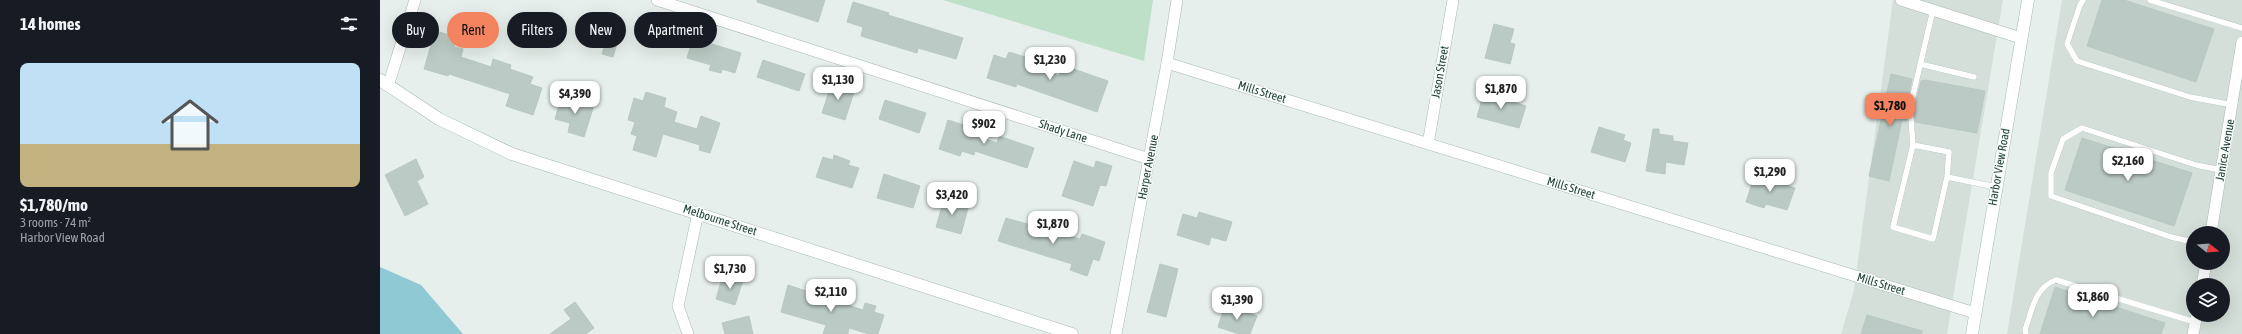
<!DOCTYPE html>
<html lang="en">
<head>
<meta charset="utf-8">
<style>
	:root { --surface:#171b24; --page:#20242c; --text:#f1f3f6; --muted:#9ea1a6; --accent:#f4845f }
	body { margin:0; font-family:"Asap Condensed",sans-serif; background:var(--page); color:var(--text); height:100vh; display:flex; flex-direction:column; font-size:15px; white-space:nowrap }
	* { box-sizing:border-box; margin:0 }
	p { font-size:13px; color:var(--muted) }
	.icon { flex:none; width:22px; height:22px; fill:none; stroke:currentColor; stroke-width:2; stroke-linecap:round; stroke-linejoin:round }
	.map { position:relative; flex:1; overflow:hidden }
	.drawer { display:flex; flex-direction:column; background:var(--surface); width:380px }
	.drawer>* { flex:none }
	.hud { position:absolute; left:12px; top:12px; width:380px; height:36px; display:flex; gap:8px }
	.needle { width:26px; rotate:107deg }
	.buttons { position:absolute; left:1806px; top:226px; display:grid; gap:8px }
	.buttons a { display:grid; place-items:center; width:44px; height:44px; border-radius:50%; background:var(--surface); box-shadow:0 4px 16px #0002; font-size:20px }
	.price { position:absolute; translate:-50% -34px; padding:0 9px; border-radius:8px; background:#fff; color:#222; font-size:13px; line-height:26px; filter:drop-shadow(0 1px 2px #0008) }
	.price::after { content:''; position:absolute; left:50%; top:24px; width:12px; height:9px; margin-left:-6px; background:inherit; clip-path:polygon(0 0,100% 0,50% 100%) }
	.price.on { background:var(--accent); color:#111 }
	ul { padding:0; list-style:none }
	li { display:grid; align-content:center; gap:8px; height:212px; padding:0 20px }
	li span { display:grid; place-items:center; height:124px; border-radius:8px; color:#555 }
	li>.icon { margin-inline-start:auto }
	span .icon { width:72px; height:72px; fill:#fffc; stroke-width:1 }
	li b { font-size:17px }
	h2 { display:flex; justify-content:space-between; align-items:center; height:48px; padding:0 20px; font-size:17px }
	.pill { padding:0 14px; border-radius:18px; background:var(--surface); box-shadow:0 4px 16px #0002; font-size:14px; line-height:36px }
	.pill.on { background:var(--accent); color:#111 }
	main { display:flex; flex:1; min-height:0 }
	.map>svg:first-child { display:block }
	.built { fill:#d4dfda; fill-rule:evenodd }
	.green { fill:#bfe0c8 }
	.water { fill:#8ec9d4 }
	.building { fill:#bbcac4; stroke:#b8c9c2 }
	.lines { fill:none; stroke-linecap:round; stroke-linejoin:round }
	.service-casing { stroke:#a8b8b2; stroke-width:6 }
	.minor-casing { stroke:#a8b8b2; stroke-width:12 }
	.tertiary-casing { stroke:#a8b8b2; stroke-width:13 }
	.secondary-casing { stroke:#a4bbb3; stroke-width:13 }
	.service { stroke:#fff; stroke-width:5.5 }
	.minor { stroke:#fff; stroke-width:11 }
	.tertiary { stroke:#fff; stroke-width:12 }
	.secondary { stroke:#fff; stroke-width:12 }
	.labels { text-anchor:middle; stroke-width:3; stroke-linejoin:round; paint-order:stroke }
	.street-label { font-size:12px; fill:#24423a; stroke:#f7fbf9 }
</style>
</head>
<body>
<main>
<section class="drawer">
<h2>14 homes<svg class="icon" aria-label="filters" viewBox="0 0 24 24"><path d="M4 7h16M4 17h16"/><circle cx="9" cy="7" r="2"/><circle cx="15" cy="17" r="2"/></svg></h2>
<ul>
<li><span style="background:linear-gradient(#bfe0f5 65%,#c2b280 0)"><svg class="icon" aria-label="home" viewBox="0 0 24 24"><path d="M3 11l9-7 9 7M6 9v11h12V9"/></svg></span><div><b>$1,780/mo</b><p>3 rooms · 74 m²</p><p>Harbor View Road</p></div></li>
</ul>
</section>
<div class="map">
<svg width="1862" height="334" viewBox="0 0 1862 334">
	<rect width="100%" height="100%" fill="#e6efeb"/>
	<path class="built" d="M1513 0H1623L1567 334H1461L1474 290Z
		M1682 0H1862V334H1627ZM1813 233H1843V263H1813ZM1813 285H1843V315H1813Z"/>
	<path class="green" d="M563 0H773L764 61Z"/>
	<path class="water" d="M0 267 41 285 83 334H0Z"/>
	<path class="building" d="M377 0H445L438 22 377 2Z
		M1722 0H1744L1834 29 1816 82 1707 46Z
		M473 2 509 13 508 15 583 38 576 59 538 48 537 53 481 36 483 27 467 22Z
		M210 13 241 21 236 41 205 33Z
		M1114 24 1134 29 1130 43 1135 44 1130 64 1105 58Z
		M55 31 77 37 74 47 83 49 81 57 111 67 113 59 131 65 130 69 153 77 150 84 162 88 153 115 126 106 130 94 69 74 68 76 44 69Z
		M313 38 361 53 355 73 342 69 341 73 329 70 331 65 307 58Z
		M226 41 237 44 233 57 222 54Z
		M629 52 655 60 653 67 679 76 682 65 728 81 717 112 637 84 636 87 607 78 614 55 626 59Z
		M383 60 425 74 419 91 377 77Z
		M1511 74 1532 79 1526 107 1527 120H1522L1509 181 1489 176Z
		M1545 80 1605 91 1597 133 1535 122 1534 108 1541 81Z
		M452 82 475 89 465 120 442 113Z
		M1104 91 1121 96V98L1146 106 1139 128 1097 117Z
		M266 92 286 98 284 107 297 112 294 122 317 129 321 116 340 123 330 153 319 150 320 145 283 134 276 157 253 150 257 136 251 134 255 122 248 120 254 98 263 101Z
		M182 95 214 105 204 137 188 132 190 123 175 119Z
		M505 100 546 113 539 133 499 119Z
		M568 120 590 127 588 133 617 143 619 136 654 148 647 168 595 151 594 155 582 151 580 156 559 149Z
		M1219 127 1245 135 1243 140 1251 143 1245 162 1211 152Z
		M1273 129H1279V134L1293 136V141L1308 143 1304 165 1286 162 1285 174 1266 171Z
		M1702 138 1812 173 1794 226 1685 190Z
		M454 155 470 161 468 165 479 168 472 188 436 177 443 157 453 160Z
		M36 159 44 177 37 181 48 204 25 216 5 175Z
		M694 161 714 168 716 161 732 166 726 186 720 185 713 206 682 196Z
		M504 174 540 186 533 208 497 198Z
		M1375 174 1415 188 1407 210 1386 204 1384 208 1366 202Z
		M565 196 578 200 577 205 588 208 581 234 556 227Z
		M819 212 852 222 846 241 831 237 829 245 797 235 803 214 817 218Z
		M626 218 700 239 702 234 725 242 719 261 713 259 707 276 690 270 692 264 618 241Z
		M780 264 798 269 786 317 767 312Z
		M353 274 364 277 355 305 336 299 342 278 351 281Z
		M408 285 483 310 485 303 496 306 494 312 504 315 498 334H489L469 328 468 334H443L446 325 401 312Z
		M1675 287 1785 323 1781 334H1660Z
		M195 302 214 328 206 334H170L191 319 184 310Z
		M845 305 877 316 870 334H859L838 327Z
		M1487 315 1542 331V334H1481Z
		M369 316 373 334H345L342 323Z"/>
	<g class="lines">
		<g class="service-casing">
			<path id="service" d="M1703 0 1700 5 1687 44 1697 61 1810 97 1853 105
				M1770 0 1862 28
				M1553 10 1530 108 1533 145 1569 152 1567 177 1616 187
				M1540 64 1594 77
				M1533 145 1513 227 1553 239 1567 177
				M1813 242 1791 237 1671 196V173L1683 139 1702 128 1816 165 1841 170
				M1646 334 1645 330C1652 310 1655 287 1676 280L1815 322"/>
		</g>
		<g class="minor-casing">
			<path id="minor" d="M277 0 769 159
				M1521 0 1641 38
				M787 63 1595 313
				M8 86 35 0
				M1048 144 1073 0
				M1831 233 1862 42
				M1822 285 1826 263
				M308 334 298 306 318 213
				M736 334 787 63 797 0
				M1813 334 1817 315"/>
		</g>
		<g class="tertiary-casing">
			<path id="tertiary" d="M0 80 59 119 132 154 692 334"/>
		</g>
		<g class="secondary-casing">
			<path id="secondary" d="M1592 334 1648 0"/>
		</g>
		<use href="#service" class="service"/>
		<use href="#minor" class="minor"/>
		<use href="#tertiary" class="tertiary"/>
		<use href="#secondary" class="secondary"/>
	</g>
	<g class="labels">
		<g class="street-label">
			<text transform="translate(1060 72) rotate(-80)" y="4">Jason Street</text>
			<text transform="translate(882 92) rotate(17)" y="4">Mills Street</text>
			<text transform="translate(683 131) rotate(18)" y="4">Shady Lane</text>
			<text transform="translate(1845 150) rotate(-80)" y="4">Janice Avenue</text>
			<text transform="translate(768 167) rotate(-79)" y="4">Harper Avenue</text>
			<text transform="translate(1619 167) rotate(-80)" y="4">Harbor View Road</text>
			<text transform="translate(1191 188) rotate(17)" y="4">Mills Street</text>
			<text transform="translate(340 220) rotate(18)" y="4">Melbourne Street</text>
			<text transform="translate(1501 284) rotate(17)" y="4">Mills Street</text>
		</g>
	</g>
</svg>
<div class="buttons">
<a><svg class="needle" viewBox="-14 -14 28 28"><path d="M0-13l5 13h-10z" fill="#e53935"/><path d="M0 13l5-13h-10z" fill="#9ea1a6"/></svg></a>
<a><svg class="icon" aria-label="layers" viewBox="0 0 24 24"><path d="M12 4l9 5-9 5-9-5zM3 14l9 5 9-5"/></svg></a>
</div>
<b class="price" style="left:670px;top:81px">$1,230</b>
<b class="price" style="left:458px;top:101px">$1,130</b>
<b class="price" style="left:1121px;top:110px">$1,870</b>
<b class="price" style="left:195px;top:115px">$4,390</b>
<b class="price on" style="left:1510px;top:127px">$1,780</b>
<b class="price" style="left:604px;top:145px">$902</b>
<b class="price" style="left:1748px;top:182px">$2,160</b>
<b class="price" style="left:1390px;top:193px">$1,290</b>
<b class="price" style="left:572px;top:216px">$3,420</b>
<b class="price" style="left:673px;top:245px">$1,870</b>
<b class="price" style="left:350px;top:290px">$1,730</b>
<b class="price" style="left:451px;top:313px">$2,110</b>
<b class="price" style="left:1713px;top:318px">$1,860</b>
<b class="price" style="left:857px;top:321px">$1,390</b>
<div class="hud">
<a class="pill">Buy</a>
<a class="pill on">Rent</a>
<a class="pill">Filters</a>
<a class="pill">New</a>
<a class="pill">Apartment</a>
</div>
</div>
</main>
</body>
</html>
